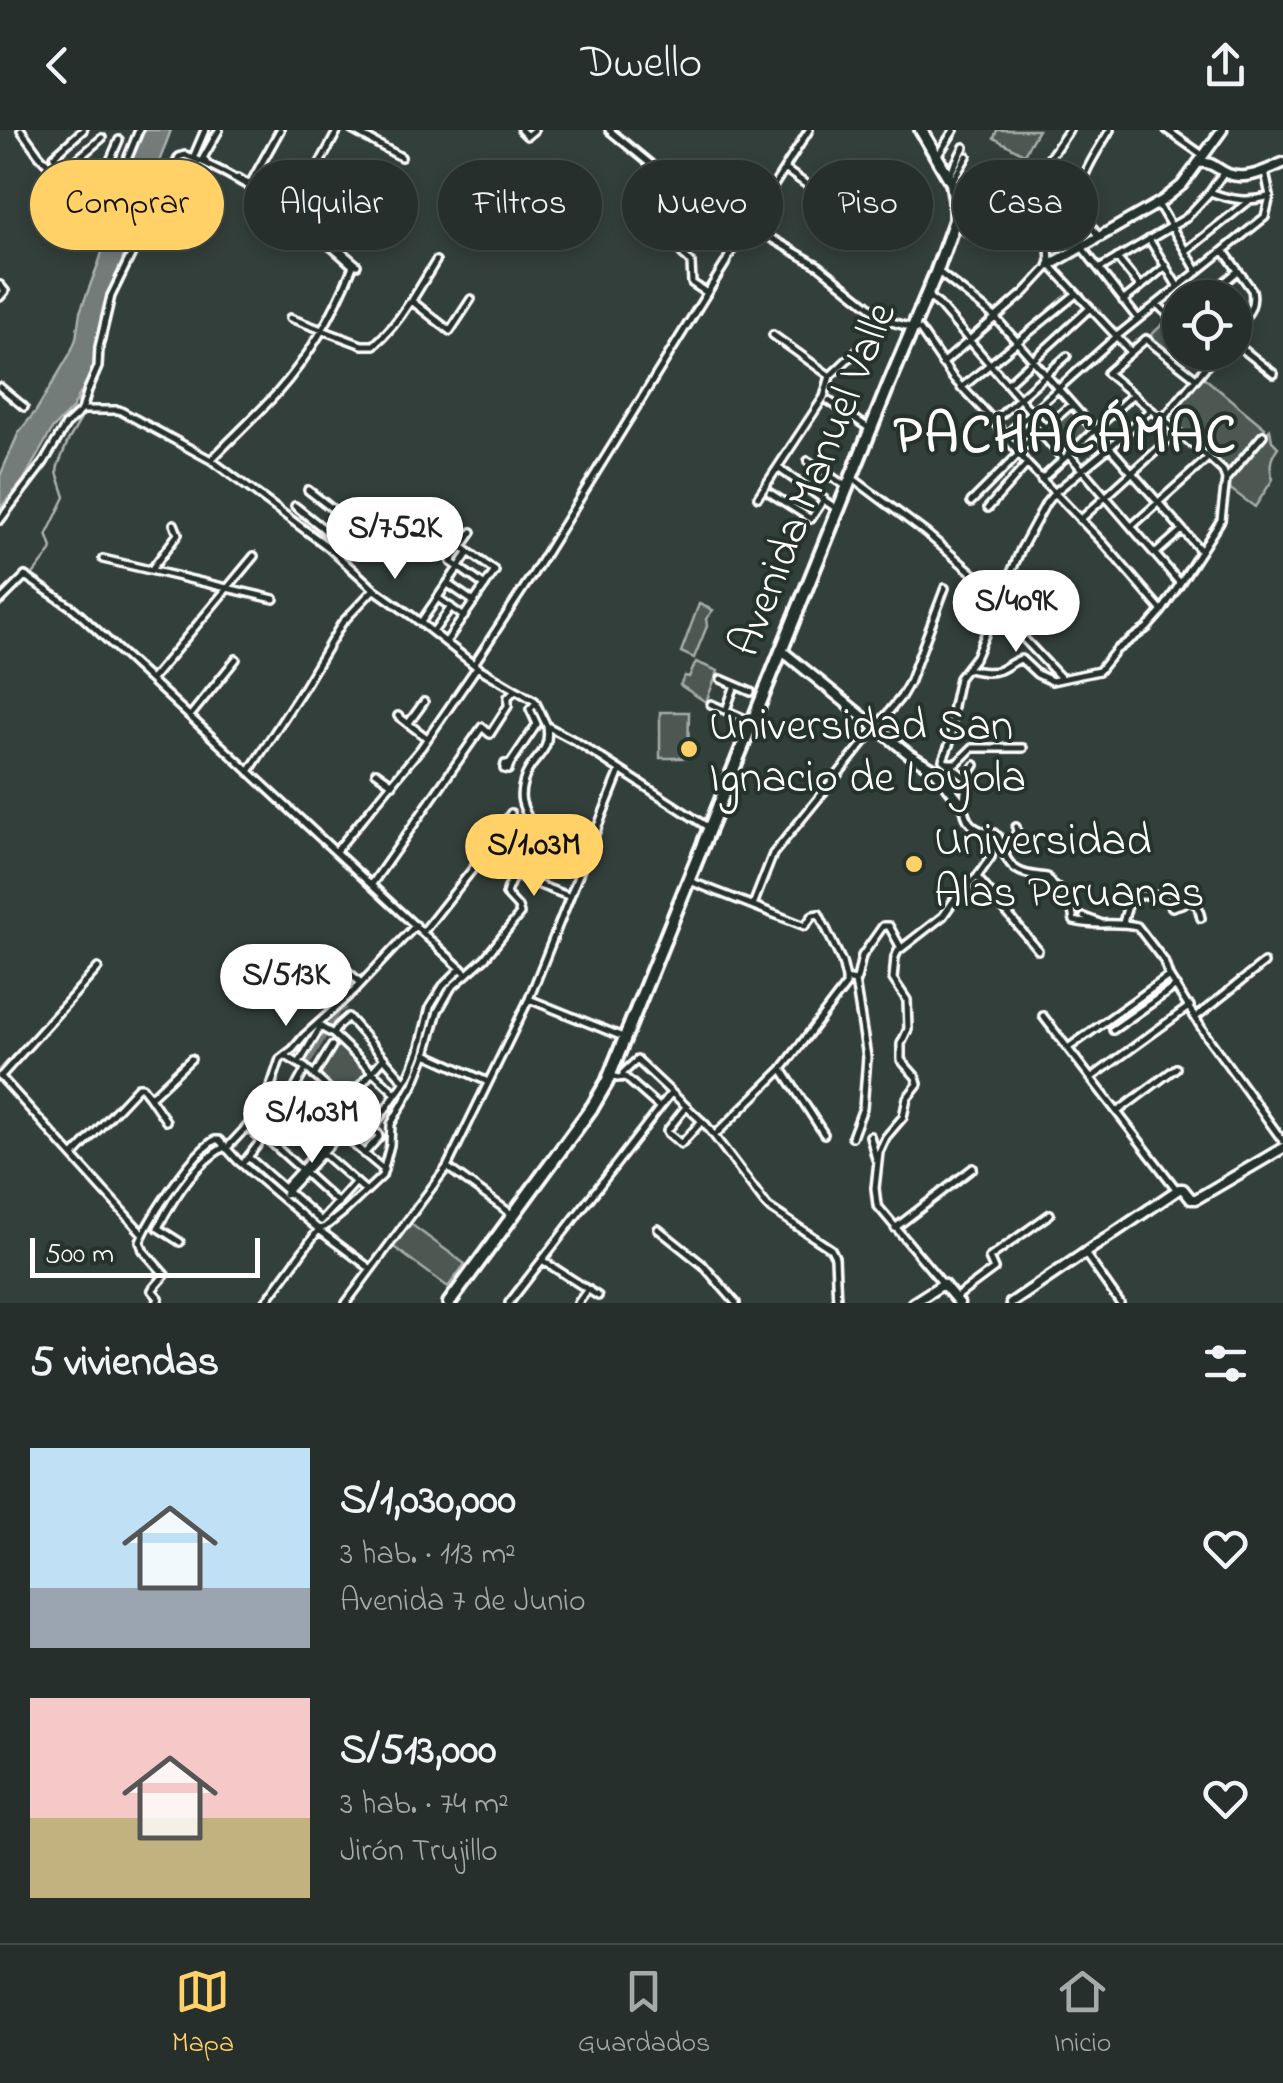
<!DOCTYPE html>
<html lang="es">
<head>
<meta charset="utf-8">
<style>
	:root { --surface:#262f2c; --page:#2e3734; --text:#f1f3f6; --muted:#a4a9a9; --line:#424a48; --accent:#ffd166 }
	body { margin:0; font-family:"Indie Flower",sans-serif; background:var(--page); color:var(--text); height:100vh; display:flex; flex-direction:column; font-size:38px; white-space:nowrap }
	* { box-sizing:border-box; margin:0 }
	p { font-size:32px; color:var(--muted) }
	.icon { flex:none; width:55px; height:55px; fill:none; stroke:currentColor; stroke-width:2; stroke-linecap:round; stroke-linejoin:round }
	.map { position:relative; height:1173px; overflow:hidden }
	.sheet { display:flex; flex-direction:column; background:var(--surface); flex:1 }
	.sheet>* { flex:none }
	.banner { position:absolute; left:30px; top:30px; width:1225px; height:90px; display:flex; gap:20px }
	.buttons { position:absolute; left:1162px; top:150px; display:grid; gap:20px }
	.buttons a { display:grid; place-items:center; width:90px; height:90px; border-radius:50%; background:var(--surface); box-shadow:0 5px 15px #0003,0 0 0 2px var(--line); font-size:50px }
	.scale { position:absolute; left:30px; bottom:25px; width:230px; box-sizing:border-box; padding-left:10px; border:5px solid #fff; border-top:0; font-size:28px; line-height:35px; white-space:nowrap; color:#fff; -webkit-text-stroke:8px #26332d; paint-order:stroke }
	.price { position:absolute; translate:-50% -85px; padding:0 22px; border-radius:35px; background:#fff; color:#222; font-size:32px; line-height:65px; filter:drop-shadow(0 2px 5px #0008) }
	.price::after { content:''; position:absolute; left:50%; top:60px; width:30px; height:22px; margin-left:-15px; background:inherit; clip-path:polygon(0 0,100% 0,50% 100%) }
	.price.on { background:var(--accent); color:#111 }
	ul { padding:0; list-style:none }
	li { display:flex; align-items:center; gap:30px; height:250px; padding:0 30px }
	li span { display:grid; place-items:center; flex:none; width:280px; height:200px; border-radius:0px; color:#555 }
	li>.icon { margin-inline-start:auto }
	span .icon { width:120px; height:120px; fill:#fffc; stroke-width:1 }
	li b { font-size:42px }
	h2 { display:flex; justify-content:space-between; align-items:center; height:120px; padding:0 30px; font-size:42px }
	.pill { padding:0 35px; border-radius:45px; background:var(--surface); box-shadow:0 5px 15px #0003,0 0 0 2px var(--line); font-size:35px; line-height:90px }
	.pill.on { background:var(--accent); color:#111 }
	header { display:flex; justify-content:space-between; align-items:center; height:130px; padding:0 30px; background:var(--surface); font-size:45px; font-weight:600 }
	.menu { display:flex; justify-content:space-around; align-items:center; height:140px; border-top:2px solid var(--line); background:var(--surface); font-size:28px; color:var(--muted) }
	.menu a { display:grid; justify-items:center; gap:5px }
	.menu .on { color:var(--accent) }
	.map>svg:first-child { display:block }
	.green { fill:#4d5853; stroke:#a6aca9; stroke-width:2.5 }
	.water { fill:#737b78; stroke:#abb0ae; stroke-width:2.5 }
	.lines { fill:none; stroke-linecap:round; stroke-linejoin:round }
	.stream { stroke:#abb0ae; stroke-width:2.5 }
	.canal { stroke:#737b78; stroke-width:5 }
	.minor-casing { stroke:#fff; stroke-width:12 }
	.tertiary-casing { stroke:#fff; stroke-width:15 }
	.primary-casing { stroke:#fff; stroke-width:18 }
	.minor { stroke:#26332d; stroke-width:5 }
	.tertiary { stroke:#26332d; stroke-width:8 }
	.primary { stroke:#26332d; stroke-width:10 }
	.poi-dot { fill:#ffd166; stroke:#26332d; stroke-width:4 }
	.labels { text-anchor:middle; stroke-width:8; stroke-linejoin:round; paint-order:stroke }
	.street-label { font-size:45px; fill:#fff; stroke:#26332d }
	.poi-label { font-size:45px; fill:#fff; stroke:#26332d; text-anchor:start }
	.district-label { font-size:55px; font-weight:bold; letter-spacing:2.5px; fill:#fff; stroke:#26332d }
</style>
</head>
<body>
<header><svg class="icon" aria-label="back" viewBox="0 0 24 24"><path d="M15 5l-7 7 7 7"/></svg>Dwello<svg class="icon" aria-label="share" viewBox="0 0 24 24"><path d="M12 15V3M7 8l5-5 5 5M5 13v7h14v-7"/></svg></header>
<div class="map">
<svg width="1283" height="1173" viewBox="0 0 1283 1173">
	<rect width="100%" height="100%" fill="#333f3a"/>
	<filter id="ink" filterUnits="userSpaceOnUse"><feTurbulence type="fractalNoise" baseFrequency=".01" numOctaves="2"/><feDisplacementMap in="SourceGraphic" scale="20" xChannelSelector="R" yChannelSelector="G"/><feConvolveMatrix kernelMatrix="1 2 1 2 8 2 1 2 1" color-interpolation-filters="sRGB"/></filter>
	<g filter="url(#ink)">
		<path class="green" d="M997 0H1038L1024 24 994 8Z
			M969 72 1000 88 987 116 955 102Z
			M1168 189 1180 199V211L1169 225 1148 208Z
			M1201 245 1265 298 1233 338H1228L1169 290 1168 285Z
			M1070 281 1074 283 1088 299 1065 322H1062L1046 304Z
			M1270 299 1272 311 1278 317C1271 327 1268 336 1273 349L1255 377 1229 358 1228 354Z
			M699 474 713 480 706 489 707 496 694 528 681 522Z
			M696 532 718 541 706 572 680 555 685 546 689 547Z
			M660 582H689L688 628H660Z
			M339 912 368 942 344 970 316 945Z
			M408 1092 465 1134 448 1157 391 1115Z"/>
		<path class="water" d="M145 0H171L110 163 94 238 72 279 53 298 23 351 0 378V346L19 302 36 281 70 224 76 209 80 182 99 132 126 43Z"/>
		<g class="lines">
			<path class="stream" d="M37 451 31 447 51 421 52 418 47 404 65 367 57 342 58 336 68 311 82 287 77 267"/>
			<path class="canal" d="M306 938 338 881 344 878"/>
			<g class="minor-casing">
				<path id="minor" d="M21 0 39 25 100 89 104 86 139 0
					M83 0 54 26 86 60 87 71 91 75 119 10
					M352 0 401 27
					M521 0 527 6 534 0
					M609 0 715 87 745 95
					M1167 0 1204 26
					M937 27 954 0
					M193 28 205 0
					M206 31 203 28 219 0
					M66 39 102 8
					M785 39 850 86 861 79 874 88
					M949 46 964 17
					M238 48 294 81 357 135
					M953 50 967 26
					M250 54 280 0
					M1210 62C1231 70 1249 73 1270 66
					M955 71 969 68 978 55
					M1158 74 1198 142
					M294 81 338 0
					M651 81 672 109V112L691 133 692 153 707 163
					M1074 86 1083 80
					M748 95 819 136 888 191 920 200 953 248 994 291 1027 334 1105 415 1162 481
					M1098 106C1092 97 1084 88 1081 77 1074 52 1098 21 1110 0
					M1149 109 1178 157
					M1048 110C1058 106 1059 97 1070 90
					M695 112 715 87
					M1081 116 1138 189
					M1186 121 1250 70
					M1224 121 1252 160C1256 178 1245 187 1235 200
					M1117 128 1140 156
					M1050 135 1047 77 1052 49 1050 27 1069 0
					M1050 135 1131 222
					M1099 139 1186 88 1210 62 1224 42
					M936 140 995 187 1201 421
					M0 155 5 161 0 167
					M1219 156 1228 168
					M927 166 938 174 1045 298
					M1205 168 1238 141
					M1123 171 1166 136
					M411 172 436 131
					M1157 174 1180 196
					M290 188 362 215H374C388 203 399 189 409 173L413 172 450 201 471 169
					M773 205 830 246
					M1235 213 1274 244
					M942 234 1025 162 1050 135
					M1196 248 1146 209 1107 243 1209 328 1223 341 1226 349
					M1008 253 1090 178
					M0 257 24 277
					M961 258 1076 164
					M829 271 870 299
					M82 280H119L211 330 328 417 374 459 412 486 477 537 535 571 547 596 577 612 709 698
					M1150 280 1109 318 1054 363 1046 373 1021 419 976 526 959 548 953 576 951 610 943 630 966 648C966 668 956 691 982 701 988 703 993 703 998 706 1001 711 1002 717 1004 723 1012 744 1028 745 1047 747L1054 756 1069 764 1074 791C1095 797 1115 791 1137 796L1164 831 1169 846 1206 905 1283 1011
					M1162 290 1218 222
					M994 291 1067 226
					M1040 302 1063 329
					M1005 306 1116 207 1265 87 1270 66 1265 42
					M1017 322 1071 275
					M1068 323 1179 452
					M808 331 844 355
					M778 338 834 377
					M851 347 926 403 981 450
					M1226 349 1263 305
					M1041 350 1132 265
					M308 360 357 398 337 424
					M770 363 811 389 824 369
					M758 367 824 267 830 246 888 191
					M971 372 1019 324
					M295 376 344 415
					M988 378 1027 334
					M0 390 44 332 66 295 82 280 88 260 98 237 99 217 111 166 179 27 185 25C247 48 305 92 353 136 335 181 309 227 277 263 256 286 233 307 211 330
					M1080 390 1177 302
					M1132 396 1208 328
					M472 402 451 432 485 456
					M1156 423 1182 400
					M103 429 274 469
					M151 440 178 404 174 394
					M448 454 474 472
					M438 468 464 487
					M0 471 25 446 74 479 467 844
					M995 478 1061 548
					M421 492 469 422
					M433 502 451 477
					M446 512 495 441 462 417
					M474 534 533 444 725 134 745 95 750 93 809 0
					M968 539C977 541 990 544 1000 540 1007 537 1012 532 1021 529L1037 544 1052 551 1099 541 1116 520 1147 498 1162 481 1221 390 1226 349
					M721 549 751 562
					M151 550 254 426
					M711 574 743 588
					M726 580 735 555
					M190 586 236 529
					M398 586 427 608
					M408 594 424 572
					M948 633H957L972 618H1023
					M510 634 508 640 504 639 505 634H510L537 594 530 579 536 573
					M250 640 304 557 342 493 374 459
					M376 642 393 654
					M966 649 975 635
					M336 721 421 618 477 537
					M1006 722 1017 702 1016 697
					M513 745 568 766
					M977 747 1038 820
					M687 750 805 796 813 785 819 784 842 832 846 849 855 851 857 849 862 826 883 796H889L901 818
					M372 754 482 597 490 604 508 576V567L515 560
					M753 775 773 724 901 567 909 553 945 458
					M1084 787 1100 793
					M1123 793C1131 761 1132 764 1163 766L1172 777 1191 771 1198 776 1201 788
					M423 802 487 721 511 683
					M338 833 361 853
					M327 844 350 865
					M529 869 623 907
					M1043 886 1177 1060
					M1196 887 1264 833
					M317 895 333 904 396 964
					M1113 900 1176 856
					M333 904 338 896 348 887 404 951
					M1068 918 1169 846
					M426 924 488 952
					M286 926 306 938 378 1004 379 1007 364 1024
					M299 933 321 896
					M782 939 824 1004
					M611 944 617 948 625 947 659 977
					M0 946 143 1104
					M314 946 332 916
					M623 946V943L637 930 706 995 768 1077 831 1119 835 1127 837 1173
					M0 947 98 838
					M1091 948 1190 876
					M292 963 384 1040
					M149 966 166 991
					M686 977 667 1001 668 1003 681 1014 702 991
					M1117 982 1176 938
					M280 986 366 1061
					M250 987 270 959 280 929 293 919 304 906 354 861 416 795
					M328 993 384 928
					M247 997 262 1010
					M373 997 409 946 419 921 430 877 443 856 461 838
					M300 1002 316 983
					M715 1005 782 939 846 855V849
					M870 1006 876 1029
					M265 1007 338 1073
					M852 1007 863 978 867 927 855 851
					M226 1019 253 990
					M73 1026 138 957H142L149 966 153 965 191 929
					M248 1027 321 1091
					M245 1031 280 986 306 938
					M447 1037 513 1085
					M284 1058 337 1001
					M285 1064 340 1004
					M321 1091 356 1052
					M895 1098 973 1038
					M658 1099 703 1135 736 1173
					M180 1112 158 1098C173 1068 195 1034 224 1017
					M1084 1122 1120 1173
					M542 1130 598 1166
					M943 1154 877 1075 875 1058 879 1022 886 1007 903 987 907 968 918 954 916 947 901 930V914L908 899 907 870 893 849 895 827 898 821 943 786 957 766 977 747 991 727 994 703
					M955 1168 994 1139 989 1128 1050 1084
					M157 1173 159 1168 152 1160 165 1145 143 1120 140 1111C151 1086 192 1023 215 1010H219L238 1031 323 1103 371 1139
					M265 1173 319 1099 325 1097 346 1080 382 1046 390 1015 391 994 414 954 426 924 438 881 451 858 485 828 520 784 518 777 506 764C511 744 530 726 531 706 533 680 512 679 526 645 535 625 551 623 547 596
					M346 1173 447 1037 529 869 620 641
					M509 1173 671 963
					M578 1173 588 1159"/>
			</g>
			<g class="tertiary-casing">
				<path id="tertiary" d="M1198 33C1213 31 1216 39 1228 44 1247 51 1266 40 1283 33
					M1050 135 1162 71 1182 55 1222 0
					M781 520 910 625 935 640 963 675
					M913 1173 943 1154 959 1173
					M1011 1173 1179 1059H1183L1191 1069H1196L1283 1018"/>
			</g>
			<g class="primary-casing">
				<path id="primary" d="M449 1173 593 976 607 952 889 254 936 143 955 90V71L952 53 921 0"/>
			</g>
			<use href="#minor" class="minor"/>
			<use href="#tertiary" class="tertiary"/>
			<use href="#primary" class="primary"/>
		</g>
	</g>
	<g class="poi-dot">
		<circle cx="689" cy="619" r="10"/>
		<circle cx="914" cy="734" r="10"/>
	</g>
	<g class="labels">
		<g class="street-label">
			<text transform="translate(810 348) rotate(-68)" y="16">Avenida Manuel Valle</text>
		</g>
		<g class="poi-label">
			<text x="709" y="609">Universidad San<tspan x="709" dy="52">Ignacio de Loyola</tspan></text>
			<text x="934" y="724">Universidad<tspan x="934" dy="52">Alas Peruanas</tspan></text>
		</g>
		<g class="district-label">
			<text x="1066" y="321">PACHACÁMAC</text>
		</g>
	</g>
</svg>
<div class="buttons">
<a><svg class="icon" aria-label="locate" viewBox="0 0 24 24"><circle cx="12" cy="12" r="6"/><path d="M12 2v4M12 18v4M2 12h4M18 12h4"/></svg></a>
</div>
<div class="scale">500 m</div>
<b class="price" style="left:395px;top:452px">S/752K</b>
<b class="price" style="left:1016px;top:525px">S/409K</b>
<b class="price on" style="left:534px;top:769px">S/1.03M</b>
<b class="price" style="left:286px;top:899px">S/513K</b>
<b class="price" style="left:312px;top:1036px">S/1.03M</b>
<div class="banner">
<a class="pill on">Comprar</a>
<a class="pill">Alquilar</a>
<a class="pill">Filtros</a>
<a class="pill">Nuevo</a>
<a class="pill">Piso</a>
<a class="pill">Casa</a>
</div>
</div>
<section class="sheet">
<h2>5 viviendas<svg class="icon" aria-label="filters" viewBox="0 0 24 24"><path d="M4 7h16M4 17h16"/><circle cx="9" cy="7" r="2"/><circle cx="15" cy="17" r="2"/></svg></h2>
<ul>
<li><span style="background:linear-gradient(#bfe0f5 70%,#9aa5b1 0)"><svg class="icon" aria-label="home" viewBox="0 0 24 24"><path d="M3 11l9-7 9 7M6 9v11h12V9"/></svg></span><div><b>S/1,030,000</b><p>3 hab. · 113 m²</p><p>Avenida 7 de Junio</p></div><svg class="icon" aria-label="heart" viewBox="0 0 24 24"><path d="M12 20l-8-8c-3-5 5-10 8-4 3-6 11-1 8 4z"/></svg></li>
<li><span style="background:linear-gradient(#f6c9c9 60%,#c2b280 0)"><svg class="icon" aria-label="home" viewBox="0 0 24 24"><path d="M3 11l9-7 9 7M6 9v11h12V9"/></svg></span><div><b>S/513,000</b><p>3 hab. · 74 m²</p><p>Jirón Trujillo</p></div><svg class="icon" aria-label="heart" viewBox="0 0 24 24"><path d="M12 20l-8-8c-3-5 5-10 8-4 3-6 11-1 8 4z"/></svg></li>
</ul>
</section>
<nav class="menu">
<a class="on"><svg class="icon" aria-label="map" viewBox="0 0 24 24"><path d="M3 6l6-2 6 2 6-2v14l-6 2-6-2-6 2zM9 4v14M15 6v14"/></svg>Mapa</a>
<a><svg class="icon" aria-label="saved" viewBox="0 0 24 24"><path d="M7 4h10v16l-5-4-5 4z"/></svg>Guardados</a>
<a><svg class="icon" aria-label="home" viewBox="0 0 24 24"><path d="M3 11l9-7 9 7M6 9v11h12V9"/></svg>Inicio</a>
</nav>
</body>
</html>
